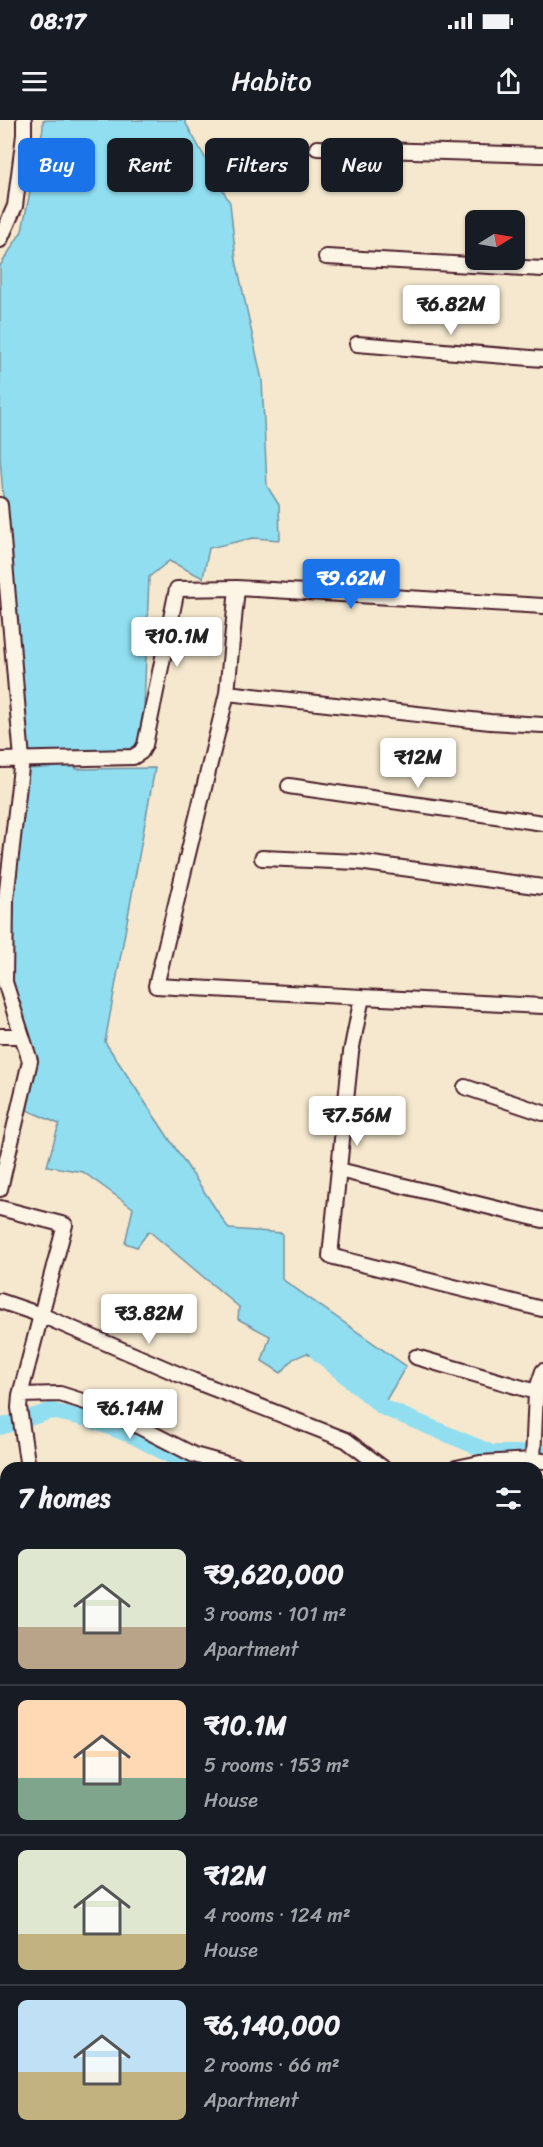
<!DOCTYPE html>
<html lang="en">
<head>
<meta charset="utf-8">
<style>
	:root { --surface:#171b24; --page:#20242c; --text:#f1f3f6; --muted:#9ea1a6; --line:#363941; --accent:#1a73e8 }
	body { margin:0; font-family:Sriracha,sans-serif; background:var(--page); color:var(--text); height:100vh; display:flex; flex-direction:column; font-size:22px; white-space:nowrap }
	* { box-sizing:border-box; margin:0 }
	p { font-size:20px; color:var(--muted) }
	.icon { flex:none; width:33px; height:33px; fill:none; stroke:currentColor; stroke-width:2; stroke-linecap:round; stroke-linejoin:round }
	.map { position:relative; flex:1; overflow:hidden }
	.drawer { position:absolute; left:0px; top:1342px; width:543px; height:686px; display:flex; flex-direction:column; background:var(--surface); border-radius:18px 18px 0 0; box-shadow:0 2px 4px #0004 }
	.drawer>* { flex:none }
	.banner { position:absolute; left:18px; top:18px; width:507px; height:54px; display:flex; gap:12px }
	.needle { width:39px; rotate:79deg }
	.controls { position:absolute; left:465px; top:90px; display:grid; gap:12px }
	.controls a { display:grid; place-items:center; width:60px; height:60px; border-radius:9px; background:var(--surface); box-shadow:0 2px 4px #0004; font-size:30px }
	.price { position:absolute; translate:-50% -51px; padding:0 14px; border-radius:6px; background:#fff; color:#222; font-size:20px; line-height:39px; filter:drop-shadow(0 2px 3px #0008) }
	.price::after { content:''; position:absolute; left:50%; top:36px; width:18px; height:14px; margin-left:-9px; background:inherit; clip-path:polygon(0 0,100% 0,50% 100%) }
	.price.selected { background:var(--accent); color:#fff }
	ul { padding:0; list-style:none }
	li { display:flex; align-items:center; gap:18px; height:150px; padding:0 18px }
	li+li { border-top:2px solid var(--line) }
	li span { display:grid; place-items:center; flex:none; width:168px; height:120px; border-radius:9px; color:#555 }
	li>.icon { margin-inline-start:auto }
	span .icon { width:72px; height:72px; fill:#fffc; stroke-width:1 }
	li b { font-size:26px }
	h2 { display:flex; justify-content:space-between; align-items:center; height:72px; padding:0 18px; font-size:26px }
	.tag { padding:0 21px; border-radius:9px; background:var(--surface); box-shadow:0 2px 4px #0004; font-size:21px; line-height:54px }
	.tag.selected { background:var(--accent); color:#fff }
	.status { display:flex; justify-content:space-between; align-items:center; height:42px; padding:0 30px; background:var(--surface); direction:ltr }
	.status svg { height:16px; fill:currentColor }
	header { display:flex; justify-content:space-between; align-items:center; height:78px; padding:0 18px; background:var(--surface); font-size:27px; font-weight:600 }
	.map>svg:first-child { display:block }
	.green { fill:#ace8ae; stroke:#7b846c; stroke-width:1.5 }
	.water { fill:#91def0; stroke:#7592a1; stroke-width:1.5 }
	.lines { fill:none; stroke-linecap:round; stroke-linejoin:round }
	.canal { stroke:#91def0; stroke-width:16 }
	.street-casing { stroke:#4a1f2b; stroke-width:18 }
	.street { stroke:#fcf5e5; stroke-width:14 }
</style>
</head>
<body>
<div class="status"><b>08:17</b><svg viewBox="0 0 49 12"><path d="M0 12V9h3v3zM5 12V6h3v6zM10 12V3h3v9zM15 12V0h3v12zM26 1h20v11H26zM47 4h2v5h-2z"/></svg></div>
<header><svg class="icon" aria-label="menu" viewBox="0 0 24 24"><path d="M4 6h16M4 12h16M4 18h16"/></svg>Habito<svg class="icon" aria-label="share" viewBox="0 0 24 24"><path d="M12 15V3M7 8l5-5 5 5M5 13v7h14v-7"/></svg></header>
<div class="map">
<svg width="543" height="2027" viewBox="0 0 543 2027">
	<rect width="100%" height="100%" fill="#f5e8ce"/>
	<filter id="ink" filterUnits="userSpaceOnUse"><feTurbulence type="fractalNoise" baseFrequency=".0167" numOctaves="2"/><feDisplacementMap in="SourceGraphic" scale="12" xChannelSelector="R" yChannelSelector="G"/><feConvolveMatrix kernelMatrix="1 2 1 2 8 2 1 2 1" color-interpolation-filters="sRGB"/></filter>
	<g filter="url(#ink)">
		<path class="green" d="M543 1908V2027H426L425 2022H537V1909Z"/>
		<path class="water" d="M43 0H184L230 83 236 140 262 260 267 366 279 385 280 420 253 418 209 428 203 458 169 441 149 457 144 587 137 626 120 632 75 636 76 649 155 648 105 922 229 1109 282 1113V1159L406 1246 382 1287 335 1247 307 1233 293 1239 281 1253 262 1241 270 1216 238 1199 239 1187 149 1111 137 1127 125 1123 133 1088 83 1052 47 1046 59 1004 27 990 37 940 8 862 11 773 24 696 27 649 59 647 58 635H36L23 626 0 338V146L22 111 43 8Z"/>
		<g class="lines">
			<path class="canal" d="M318 1233 382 1287 492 1333H543
				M0 1307 51 1291 88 1299 133 1316 184 1343 206 1348
				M537 1589 543 1590"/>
			<g class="street-casing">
				<path id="street" d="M317 28 543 35
					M0 120 15 86 24 15V0
					M326 137 543 149
					M357 224 543 239
					M0 385 22 639 6 779 5 862 22 916
					M227 573 237 468 543 486
					M0 640 133 637 141 632 145 625 177 469 237 468
					M289 666 543 703
					M262 738 358 742 543 767
					M362 877 156 866 227 573 490 602 543 605
					M0 916H22L30 941 0 1069
					M465 967 543 993
					M339 1050 543 1100
					M0 1088 65 1105 41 1195 192 1260 346 1320 383 1348
					M0 1181 41 1195 20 1275 19 1288 28 1348
					M542 1189 330 1136 351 932 362 877 543 886
					M416 1237 536 1272 543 1251
					M536 1272 533 1340 543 1341
					M20 1275 60 1274 101 1287 194 1335 241 1348
					M456 1348 480 1343 533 1340
					M0 1405H6
					M537 1577 543 1578
					M0 1770 6 1773
					M537 1831 543 1840
					M0 1873 6 1876
					M537 1894H543
					M0 1982 6 1985
					M85 2022 96 2027
					M274 2022 283 2027
					M412 2022 413 2027
					M368 2027 379 2022"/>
			</g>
			<use href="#street" class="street"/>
		</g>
	</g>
</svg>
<div class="controls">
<a><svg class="needle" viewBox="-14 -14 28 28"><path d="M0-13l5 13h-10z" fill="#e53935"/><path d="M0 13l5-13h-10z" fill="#9ea1a6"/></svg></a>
</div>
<b class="price" style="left:451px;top:216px">₹6.82M</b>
<b class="price selected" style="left:351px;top:490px">₹9.62M</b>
<b class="price" style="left:177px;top:548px">₹10.1M</b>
<b class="price" style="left:418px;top:669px">₹12M</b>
<b class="price" style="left:357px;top:1027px">₹7.56M</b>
<b class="price" style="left:149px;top:1225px">₹3.82M</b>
<b class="price" style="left:130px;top:1320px">₹6.14M</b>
<div class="banner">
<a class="tag selected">Buy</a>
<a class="tag">Rent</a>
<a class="tag">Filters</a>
<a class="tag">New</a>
</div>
<section class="drawer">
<h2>7 homes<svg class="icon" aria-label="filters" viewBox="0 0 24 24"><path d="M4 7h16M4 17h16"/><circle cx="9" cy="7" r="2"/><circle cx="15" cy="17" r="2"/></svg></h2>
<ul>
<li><span style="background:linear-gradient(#dfe7d0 65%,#b9a48a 0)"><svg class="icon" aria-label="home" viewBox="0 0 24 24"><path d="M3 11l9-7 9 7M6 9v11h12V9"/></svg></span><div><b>₹9,620,000</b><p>3 rooms · 101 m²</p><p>Apartment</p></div></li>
<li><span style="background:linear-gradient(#ffd9b3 65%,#7fa58c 0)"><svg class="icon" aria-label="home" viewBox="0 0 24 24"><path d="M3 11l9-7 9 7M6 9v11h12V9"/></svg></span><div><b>₹10.1M</b><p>5 rooms · 153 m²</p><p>House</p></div></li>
<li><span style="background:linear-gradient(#dfe7d0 70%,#c2b280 0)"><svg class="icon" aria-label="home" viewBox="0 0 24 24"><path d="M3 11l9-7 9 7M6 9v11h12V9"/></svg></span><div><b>₹12M</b><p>4 rooms · 124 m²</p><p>House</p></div></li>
<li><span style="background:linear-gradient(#bfe0f5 60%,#c2b280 0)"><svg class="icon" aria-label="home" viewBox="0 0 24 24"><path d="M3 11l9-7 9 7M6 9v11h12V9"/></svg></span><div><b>₹6,140,000</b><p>2 rooms · 66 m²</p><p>Apartment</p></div></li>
</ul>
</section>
</div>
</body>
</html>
